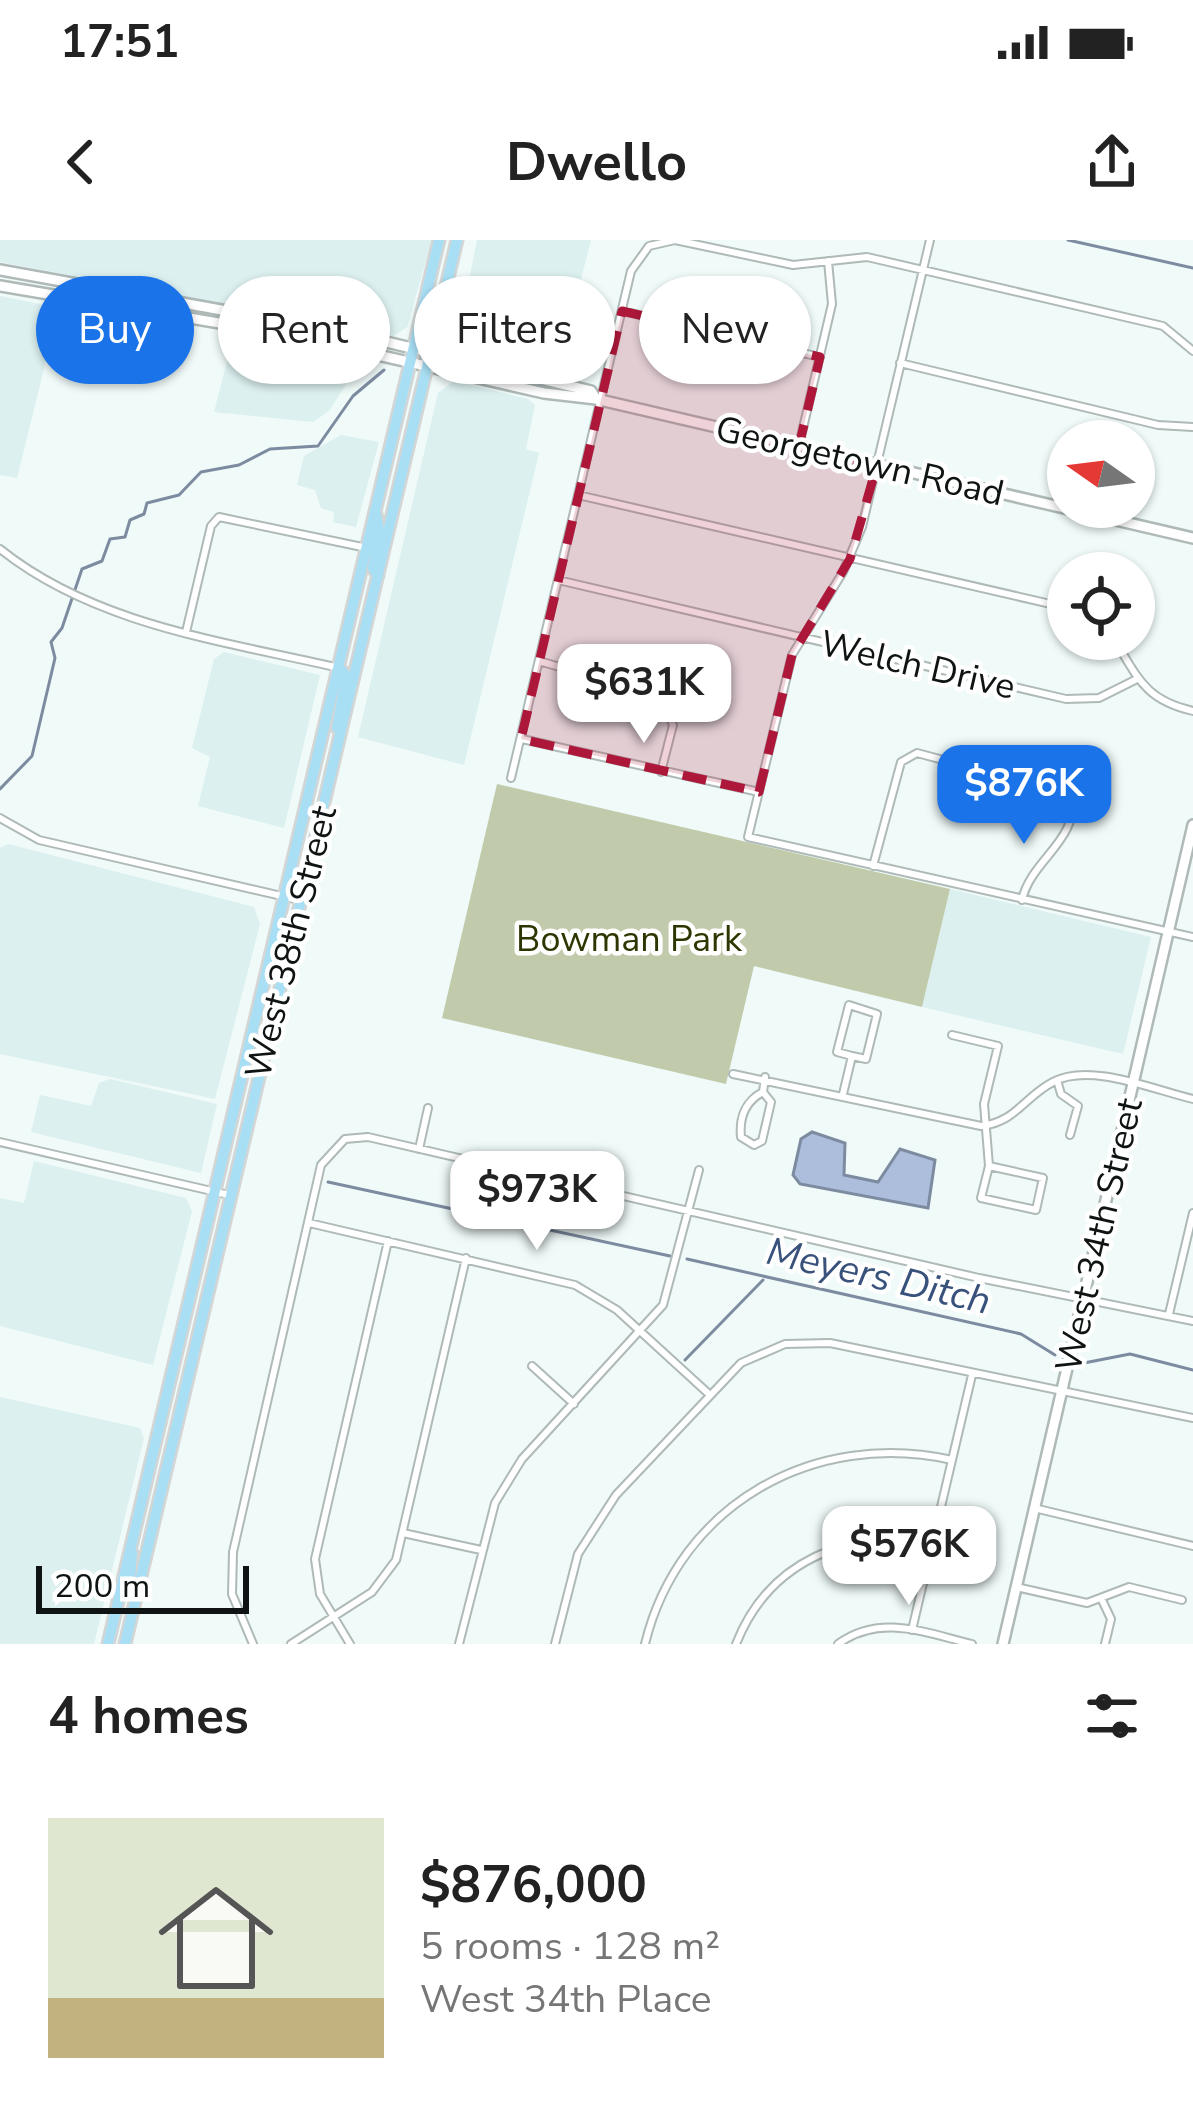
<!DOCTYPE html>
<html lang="en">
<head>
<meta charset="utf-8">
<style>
	:root { --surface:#fff; --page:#f6f6f6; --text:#222; --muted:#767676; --line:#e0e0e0; --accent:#1a73e8 }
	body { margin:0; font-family:"Nunito Sans",sans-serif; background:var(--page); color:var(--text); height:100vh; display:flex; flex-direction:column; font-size:45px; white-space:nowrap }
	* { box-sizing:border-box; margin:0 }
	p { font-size:39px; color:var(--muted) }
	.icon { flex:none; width:66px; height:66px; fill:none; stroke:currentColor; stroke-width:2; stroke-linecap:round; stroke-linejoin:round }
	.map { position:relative; height:1404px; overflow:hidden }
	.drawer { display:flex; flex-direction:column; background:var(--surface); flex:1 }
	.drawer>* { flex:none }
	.top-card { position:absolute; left:36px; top:36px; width:1122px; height:108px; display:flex; gap:24px }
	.needle { width:78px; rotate:284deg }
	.buttons { position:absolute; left:1047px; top:180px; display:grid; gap:24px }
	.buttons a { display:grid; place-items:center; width:108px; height:108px; border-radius:50%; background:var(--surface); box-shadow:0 3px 9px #0004; font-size:60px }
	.scale { position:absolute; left:36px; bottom:30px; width:213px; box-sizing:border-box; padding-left:12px; border:6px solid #0f1313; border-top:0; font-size:33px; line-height:42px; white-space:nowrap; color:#0f1313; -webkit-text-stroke:9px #fff; paint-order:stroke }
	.price { position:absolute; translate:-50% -102px; padding:0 27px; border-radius:24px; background:#fff; color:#222; font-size:39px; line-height:78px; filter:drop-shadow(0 3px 6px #0008) }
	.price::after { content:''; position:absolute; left:50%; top:72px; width:36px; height:27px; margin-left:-18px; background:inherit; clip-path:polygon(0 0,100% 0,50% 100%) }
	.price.selected { background:var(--accent); color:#fff }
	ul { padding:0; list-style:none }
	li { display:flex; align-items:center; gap:36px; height:300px; padding:0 48px }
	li+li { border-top:3px solid var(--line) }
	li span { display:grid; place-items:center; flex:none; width:336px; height:240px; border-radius:0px; color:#555 }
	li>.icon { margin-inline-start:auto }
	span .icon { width:144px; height:144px; fill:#fffc; stroke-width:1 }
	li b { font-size:51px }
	h2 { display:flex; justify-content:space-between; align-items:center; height:144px; padding:0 48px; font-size:51px }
	.pill { padding:0 42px; border-radius:54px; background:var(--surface); box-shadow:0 3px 9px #0004; font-size:42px; line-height:108px }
	.pill.selected { background:var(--accent); color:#fff }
	.status { display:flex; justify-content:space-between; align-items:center; height:84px; padding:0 60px; background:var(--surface); direction:ltr }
	.status svg { height:33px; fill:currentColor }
	header { display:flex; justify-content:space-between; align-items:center; height:156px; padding:0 48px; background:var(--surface); font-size:54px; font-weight:700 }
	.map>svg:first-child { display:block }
	.built { fill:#dbf0ef }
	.green { fill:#c1cbac }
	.water { fill:#acbedc; stroke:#7d8ba0; stroke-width:3 }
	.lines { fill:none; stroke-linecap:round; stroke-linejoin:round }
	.stream { stroke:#7d8ba0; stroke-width:3 }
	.street-casing { stroke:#aeb9b8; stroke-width:10 }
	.secondary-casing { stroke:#aeb9b8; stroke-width:14 }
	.primary-casing { stroke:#d4d5d5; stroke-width:15 }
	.street { stroke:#fff; stroke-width:6 }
	.secondary { stroke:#fff; stroke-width:9 }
	.primary { stroke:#a9dff4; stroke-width:10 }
	.marked { fill:#ad183a; fill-opacity:0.2; stroke:#ad183a; stroke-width:9; stroke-dasharray:24 15; stroke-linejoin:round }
	.labels { text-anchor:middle; stroke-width:9; stroke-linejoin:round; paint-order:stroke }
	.street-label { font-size:36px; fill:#0f1313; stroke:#fff }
	.park-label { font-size:36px; fill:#2c3700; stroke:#fff }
	.water-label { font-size:39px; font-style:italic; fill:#39527c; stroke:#fff }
</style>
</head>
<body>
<div class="status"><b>17:51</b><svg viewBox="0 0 49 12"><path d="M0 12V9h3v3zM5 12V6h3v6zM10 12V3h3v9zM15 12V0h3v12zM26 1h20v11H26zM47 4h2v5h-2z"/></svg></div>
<header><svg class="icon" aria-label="back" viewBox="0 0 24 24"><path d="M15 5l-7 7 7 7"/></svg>Dwello<svg class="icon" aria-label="share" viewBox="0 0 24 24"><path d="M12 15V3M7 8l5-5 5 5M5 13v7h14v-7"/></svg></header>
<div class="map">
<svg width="1193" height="1404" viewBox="0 0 1193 1404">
	<rect width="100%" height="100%" fill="#effaf9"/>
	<path class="built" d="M0 0H432L407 87 394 96 0 22Z
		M477 0H591L576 58 557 54 474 88 460 85Z
		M0 56 59 68 17 238 0 235Z
		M234 95 353 123 357 127 329 171 313 182 214 172Z
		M454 141 528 159 535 165 526 209 539 213 464 525 358 497 438 153Z
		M341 195 379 202 356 287 333 282 334 272 321 268 315 250 297 245 304 216Z
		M224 412 320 435 284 588 198 566 210 517 192 508 214 419Z
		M8 604 254 667 260 684 215 859 0 814V608Z
		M950 649 1151 697 1123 814 922 767Z
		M110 839 217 864 201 933 31 892 40 855 91 866 99 843Z
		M34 921 186 958 192 971 153 1125 0 1086V958L24 963Z
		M0 1157 140 1188 144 1198 94 1404H0Z"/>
	<path class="green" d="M497 544 950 649 922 767 754 726 726 844 442 778Z"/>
	<path class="water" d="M812 892 845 903 844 935 878 942 900 909 935 920 928 968 800 944 793 935 801 899Z"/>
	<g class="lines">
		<path class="stream" d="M1068 0 1193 28
			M547 71 568 56
			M456 102 502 86
			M0 549 32 516 55 418 51 402 62 388 82 329 102 321 110 299 125 297 130 280 144 274 147 263 179 255 201 232 239 225 270 209 318 206 353 156 384 130
			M328 942 670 1016
			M687 1019 1021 1094 1055 1115
			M685 1120 763 1040
			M1084 1123 1130 1114 1193 1130"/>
		<g class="street-casing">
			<path id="street" d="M930 0 862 287 843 332 792 415 748 597 1193 697
				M622 71 820 117
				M900 123 1158 185 1193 187
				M799 205 832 64 828 21
				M578 255 1068 368
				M0 309C95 385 223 401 339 428
				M558 340 1066 459 1099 458 1135 440
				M186 392 211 286 219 277 367 308
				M1114 399C1138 438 1145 460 1193 471
				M539 421 660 456 673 485 661 532
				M522 499 759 552
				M511 538 631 31 649 6 675 0 793 25 867 17 1163 86 1193 111
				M0 578 39 600 299 660
				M873 626 901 522 917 513 1071 554C1081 600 1031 619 1022 660
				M952 795 998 806 984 864 989 926
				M733 834 981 886C1016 882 1024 857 1053 842 1090 822 1154 850 1193 859
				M1057 840 1061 854 1078 866 1070 895
				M763 852 771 862 762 901 754 905 741 897C739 877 746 861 763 852L765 837
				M843 854 852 816 837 812 849 765 877 774 866 819 852 816
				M0 902 229 955
				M419 909 428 868
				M989 926 1043 938 1036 970 981 958Z
				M309 983 575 1045 617 1070 710 1155
				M1169 1074 1193 973
				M532 1126 574 1164
				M1034 1268 1193 1306
				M403 1293 481 1310
				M1016 1347 1087 1363 1129 1347 1182 1360
				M1102 1360 1111 1379 1105 1404
				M912 1390 972 1135
				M253 1404 232 1354 233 1312 321 925 345 899 368 897 979 1038 1193 1081
				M291 1404 372 1352 396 1320 466 1018
				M350 1404 320 1354 315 1319 388 1001
				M459 1404 495 1263 522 1219 663 1065 699 930
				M555 1404 578 1314 616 1255 741 1123 785 1104 830 1103 1193 1178
				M645 1404C679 1264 815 1189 952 1220
				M736 1404C769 1321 848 1288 932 1304
				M838 1404C880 1373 926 1393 972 1404"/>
		</g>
		<g class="secondary-casing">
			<path id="secondary" d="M0 30 349 93 591 151 596 159
				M0 46 290 95 544 153 596 159 1193 298
				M1003 1404 1193 585"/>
		</g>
		<g class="primary-casing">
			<path id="primary" d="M376 274 379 290 373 328 378 336
				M337 488 346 435 339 428
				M132 1313 129 1351 137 1356
				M108 1404 439 0
				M125 1404 457 0"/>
		</g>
		<use href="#street" class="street"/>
		<use href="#secondary" class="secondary"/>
		<use href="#primary" class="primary"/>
	</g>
	<path class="marked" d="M622 71 820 117 799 206 877 225 850 319 792 415 759 552 521 499Z"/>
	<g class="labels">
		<g class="street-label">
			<text transform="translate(860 220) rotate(13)" y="13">Georgetown Road</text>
			<text transform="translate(918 424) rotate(13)" y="13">Welch Drive</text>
			<text transform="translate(290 702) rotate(-76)" y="13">West 38th Street</text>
			<text transform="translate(1098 995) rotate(-77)" y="13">West 34th Street</text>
		</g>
		<g class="park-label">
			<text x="629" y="711">Bowman Park</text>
		</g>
		<g class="water-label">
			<text transform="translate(879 1035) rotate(13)" y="14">Meyers Ditch</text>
		</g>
	</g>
</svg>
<div class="buttons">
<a><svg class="needle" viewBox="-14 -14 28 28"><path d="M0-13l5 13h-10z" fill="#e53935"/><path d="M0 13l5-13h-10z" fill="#767676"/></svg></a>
<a><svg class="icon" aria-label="locate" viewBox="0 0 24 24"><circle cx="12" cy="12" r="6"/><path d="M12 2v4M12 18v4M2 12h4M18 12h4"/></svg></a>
</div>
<div class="scale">200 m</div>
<b class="price" style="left:644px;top:506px">$631K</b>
<b class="price selected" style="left:1024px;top:607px">$876K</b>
<b class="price" style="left:537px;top:1013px">$973K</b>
<b class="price" style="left:909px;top:1368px">$576K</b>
<div class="top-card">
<a class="pill selected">Buy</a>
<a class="pill">Rent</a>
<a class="pill">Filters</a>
<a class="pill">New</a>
</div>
</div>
<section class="drawer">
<h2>4 homes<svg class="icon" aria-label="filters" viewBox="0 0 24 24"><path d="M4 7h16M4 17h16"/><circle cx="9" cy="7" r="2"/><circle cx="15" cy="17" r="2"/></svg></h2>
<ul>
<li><span style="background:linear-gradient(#dfe7d0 75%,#c2b280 0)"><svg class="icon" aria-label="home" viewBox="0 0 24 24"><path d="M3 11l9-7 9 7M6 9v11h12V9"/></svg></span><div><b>$876,000</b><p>5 rooms · 128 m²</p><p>West 34th Place</p></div></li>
</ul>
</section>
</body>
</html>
